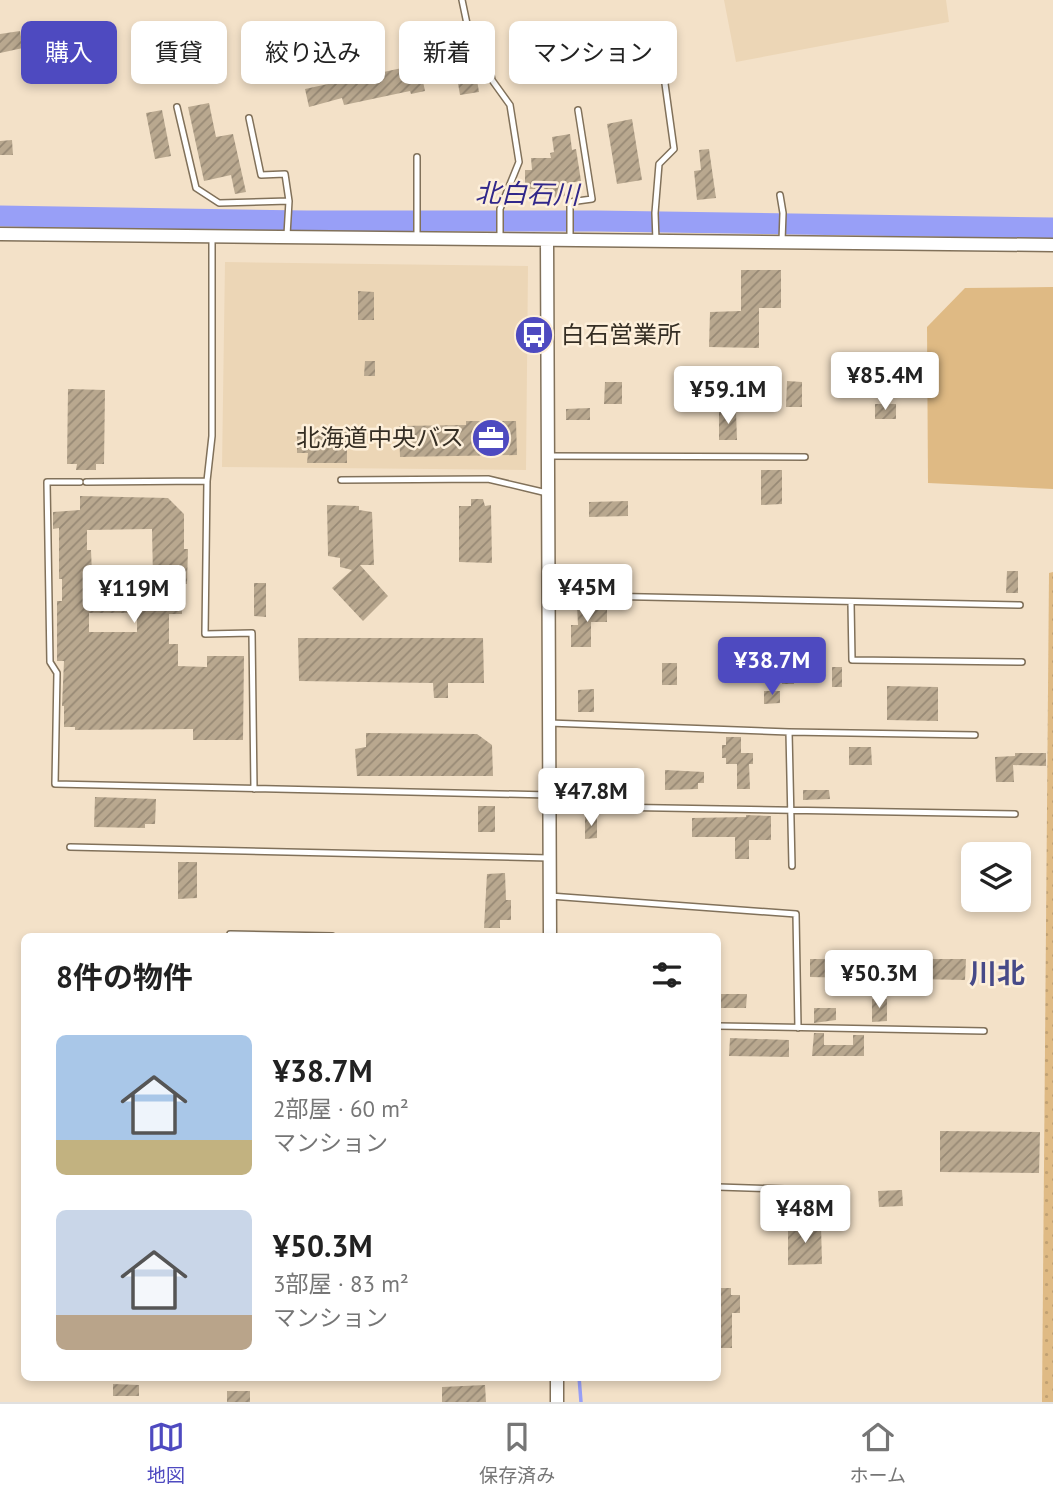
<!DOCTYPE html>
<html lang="ja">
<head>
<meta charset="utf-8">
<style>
	:root { --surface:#fff; --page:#f6f6f6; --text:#222; --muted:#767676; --line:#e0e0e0; --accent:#4e4ac0 }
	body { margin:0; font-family:"PT Sans","Noto Sans JP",sans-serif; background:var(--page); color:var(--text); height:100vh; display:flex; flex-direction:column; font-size:26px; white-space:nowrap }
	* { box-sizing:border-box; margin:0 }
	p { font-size:23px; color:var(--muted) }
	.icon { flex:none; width:38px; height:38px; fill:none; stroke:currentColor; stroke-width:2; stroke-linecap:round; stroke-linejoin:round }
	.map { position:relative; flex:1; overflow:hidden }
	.panel { position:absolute; left:21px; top:933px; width:700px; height:448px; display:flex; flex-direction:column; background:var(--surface); border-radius:10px; box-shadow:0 4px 10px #0003 }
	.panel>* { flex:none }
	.banner { position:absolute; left:21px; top:21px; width:700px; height:63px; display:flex; gap:14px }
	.buttons { position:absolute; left:961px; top:842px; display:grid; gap:14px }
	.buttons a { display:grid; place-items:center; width:70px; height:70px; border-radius:10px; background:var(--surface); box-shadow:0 4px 10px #0003; font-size:35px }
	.price { position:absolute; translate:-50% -60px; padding:0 16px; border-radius:7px; background:#fff; color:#222; font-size:23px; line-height:46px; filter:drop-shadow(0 2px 4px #0008) }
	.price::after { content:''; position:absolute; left:50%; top:42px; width:21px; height:16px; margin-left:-10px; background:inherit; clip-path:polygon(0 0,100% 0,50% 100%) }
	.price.on { background:var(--accent); color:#fff }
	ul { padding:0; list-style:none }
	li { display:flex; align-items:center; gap:21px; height:175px; padding:0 35px }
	li span { display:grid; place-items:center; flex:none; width:196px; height:140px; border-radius:10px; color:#555 }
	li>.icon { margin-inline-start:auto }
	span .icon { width:84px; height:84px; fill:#fffc; stroke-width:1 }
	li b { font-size:30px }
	h2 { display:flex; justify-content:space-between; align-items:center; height:84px; padding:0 35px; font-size:30px }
	.chip { padding:0 24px; border-radius:10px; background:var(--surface); box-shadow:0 4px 10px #0003; font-size:24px; line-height:63px }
	.chip.on { background:var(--accent); color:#fff }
	.menu { display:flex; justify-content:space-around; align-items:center; height:98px; border-top:2px solid var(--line); background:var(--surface); font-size:19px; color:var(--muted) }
	.menu a { display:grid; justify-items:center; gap:4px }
	.menu .on { color:var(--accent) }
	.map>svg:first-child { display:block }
	.built { fill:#ecd6b6 }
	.green { fill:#dfba84 }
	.park { fill:url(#park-dots) }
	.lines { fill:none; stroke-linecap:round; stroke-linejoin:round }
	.stream { stroke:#989ff7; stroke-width:3.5 }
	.river { stroke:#989ff7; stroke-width:21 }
	.building { fill:url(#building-hatch); fill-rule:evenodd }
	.service-casing { stroke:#81715a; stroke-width:8 }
	.tertiary-casing { stroke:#81715a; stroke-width:15 }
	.service { stroke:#fff; stroke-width:5 }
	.tertiary { stroke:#fff; stroke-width:12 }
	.labels { text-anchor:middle; stroke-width:5; stroke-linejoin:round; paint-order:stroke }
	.poi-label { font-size:24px; fill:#352e24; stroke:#fdefda; text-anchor:start }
	.water-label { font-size:26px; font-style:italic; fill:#31278a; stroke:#fdefda }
	.quarter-label { font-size:28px; font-weight:bold; fill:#474a88; stroke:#fdefda }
</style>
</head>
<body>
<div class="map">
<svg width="1053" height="1402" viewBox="0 0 1053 1402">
	<defs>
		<pattern id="park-dots" width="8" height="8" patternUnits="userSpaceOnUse" patternTransform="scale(1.75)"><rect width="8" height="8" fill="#dfba84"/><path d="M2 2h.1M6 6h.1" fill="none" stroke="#c0a072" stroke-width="1.8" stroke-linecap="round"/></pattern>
		<pattern id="building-hatch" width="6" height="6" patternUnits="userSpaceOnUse" patternTransform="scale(1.75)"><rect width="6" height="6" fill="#b9a88f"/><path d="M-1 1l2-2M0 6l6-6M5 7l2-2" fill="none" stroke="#978975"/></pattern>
	</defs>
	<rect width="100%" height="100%" fill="#f3e1c8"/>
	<path class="built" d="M724 0H946L949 22 736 62Z
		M225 262 528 266 526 470 222 467Z"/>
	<path class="green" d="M1053 287V489L928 483 927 327 965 288Z"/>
	<path class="park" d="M1053 572V1402H1042L1049 573Z"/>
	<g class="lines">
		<path class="stream" d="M579 1377 581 1402"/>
		<path class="river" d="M0 216 306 221H596L1053 228"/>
	</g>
	<path class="building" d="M602 26 604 43 589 44 587 28Z
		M20 31 23 48 0 53V34Z
		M553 34 560 77 540 80 533 37Z
		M472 51 479 92 460 95 453 54Z
		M420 67 425 91 411 94 410 91 344 105 342 98 309 107 305 89 402 68 403 70Z
		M209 103 216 137 233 134 246 192 235 194 231 175 204 181 188 107Z
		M162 110 171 156 155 159 146 113Z
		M632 119 642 180 617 184 607 124Z
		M570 134 572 150 576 149 581 181 563 184 565 196 555 198 553 189H525V170H532L531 158H551L550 153 554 152 552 137Z
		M12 140 13 155H0V141Z
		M709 149 716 198 697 200 694 171 701 170 699 150Z
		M741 270H781V308H759V348L709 347 710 312 741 311Z
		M358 291 374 292V320H358Z
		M365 361H375V376H364Z
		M787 381 802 382V407H786Z
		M605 382H622V404H604Z
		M68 389 105 390 104 464H96V470H76L77 464H67Z
		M875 404H896V419H875Z
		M590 408V420H566V409Z
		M719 411H736L737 440H719Z
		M466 421H516L517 455 400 457 399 426 466 425Z
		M297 432H347V463H307L308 453H297Z
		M761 470H782V504L761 505Z
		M80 496 168 498 184 514V549H188L187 584H182V614H169V644H178V666L207 667V656H244L243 740H193V729L75 730V727H64V706H62L64 661H57V601H62V579H59V528L53 529V512L80 510ZM152 529 153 578 115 579V574H92L91 550H87V530ZM89 613H137V632H89Z
		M471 499H483L485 506 491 505 492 563 459 562V506H471Z
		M628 501V516L589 517V502Z
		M327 505 359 506V510L372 512 374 565H360L388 596 363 621 332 588 352 570 340 567V558L328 556Z
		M1007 571H1018V593H1006Z
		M254 583H266V617L254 616Z
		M577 605H607V622H591V647H571V625H578Z
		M298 638H483L484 683H448V698H434L433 683 299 681Z
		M662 663H677V685H662Z
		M783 666H794V684H782Z
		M832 667H842V687H832Z
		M887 686 938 687V721L887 720Z
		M594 689V712H578V690Z
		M764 691H780V703L764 704Z
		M366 733 477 734 492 745 493 776H357L355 749 366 747Z
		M726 737H741V753H753V764H749L750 789H737V764H726V758H722V745H726Z
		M849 747H871L872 765H849Z
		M1015 753H1046V766L1013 765 1014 782H996L995 757 1015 756Z
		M665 770 704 772V783H698V789L665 790Z
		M803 790H829L830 799 803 800Z
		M95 797 156 799 155 824H145V828L94 827Z
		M478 806H495V832H478Z
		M746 815 771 816V840H749V859H735V837H692V818L746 817Z
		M585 817H597V838L585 839Z
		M178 862H197V898L178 899Z
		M505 873 506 900H511V920H500V928H484L487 874Z
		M810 959H966L965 980 810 977Z
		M718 994H747L746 1008H718Z
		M872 999H887V1021L872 1022Z
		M814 1008H836V1020L814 1023Z
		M814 1033H824V1045H853V1035H864V1056H812Z
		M730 1038 789 1040V1057L729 1056Z
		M940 1131 1040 1132 1039 1173 940 1172Z
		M902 1190 903 1206 879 1207 878 1191Z
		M821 1225 822 1264 788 1265V1226Z
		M718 1288H731V1295H740V1313H732V1348H718Z
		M113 1384 139 1385V1396H113Z
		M485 1385 486 1402H442V1387Z
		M227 1391H250V1402H227Z"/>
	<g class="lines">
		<g class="service-casing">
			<path id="service" d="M462 0 470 38 485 47 492 80 510 105 519 162 500 209V239
				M177 107 196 188 219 203 289 201
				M249 118 261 175 285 174 289 201 287 235
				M780 195 783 213 782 241
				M212 238V436L207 481 205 634 252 633 254 789
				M417 238V157
				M570 240V202L592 199 578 110
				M656 241 655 213 659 164 674 149 662 62
				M547 456 805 457
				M341 480 488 479 547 493
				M80 482H47L50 662 57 673 55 784 549 795
				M86 482 207 481
				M549 595 1020 605
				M851 603 852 660 1022 662
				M549 723 789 732 975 735
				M789 732 792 866
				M549 806 1015 814
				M70 847 549 858
				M550 896 796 914 798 1028
				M230 934 332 936
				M718 1026 984 1031
				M718 1187 815 1190
				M448 1377H557"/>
		</g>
		<g class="tertiary-casing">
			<path id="tertiary" d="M0 234 1053 245
				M547 240 550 936
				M557 1402V1377"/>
		</g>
		<use href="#service" class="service"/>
		<use href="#tertiary" class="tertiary"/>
	</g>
	<defs>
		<g id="bus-disc" transform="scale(2.0125)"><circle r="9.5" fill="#4e4ac0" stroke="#fdefda"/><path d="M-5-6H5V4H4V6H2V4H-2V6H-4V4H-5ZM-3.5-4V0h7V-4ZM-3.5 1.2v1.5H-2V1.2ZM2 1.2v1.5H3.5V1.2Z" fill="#fff"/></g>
		<g id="office-disc" transform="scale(2.0125)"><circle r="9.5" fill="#4e4ac0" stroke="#fdefda"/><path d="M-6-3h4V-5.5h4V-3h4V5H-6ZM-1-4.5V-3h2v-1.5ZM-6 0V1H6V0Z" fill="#fff"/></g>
	</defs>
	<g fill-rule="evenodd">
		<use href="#bus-disc" x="534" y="335"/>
		<use href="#office-disc" x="491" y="438"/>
	</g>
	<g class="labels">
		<g class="poi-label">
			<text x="561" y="343">白石営業所</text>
			<text x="464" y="446" text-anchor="end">北海道中央バス</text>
		</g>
		<g class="water-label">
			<text transform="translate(527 194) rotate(1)" y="9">北白石川</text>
		</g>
		<g class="quarter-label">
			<text x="997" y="983">川北</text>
		</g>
	</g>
</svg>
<div class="buttons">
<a><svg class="icon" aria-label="layers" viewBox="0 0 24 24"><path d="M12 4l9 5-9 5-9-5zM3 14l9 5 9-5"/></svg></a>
</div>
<b class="price" style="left:885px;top:412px">¥85.4M</b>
<b class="price" style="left:728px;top:426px">¥59.1M</b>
<b class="price" style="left:587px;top:624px">¥45M</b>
<b class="price" style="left:134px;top:625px">¥119M</b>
<b class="price on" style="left:772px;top:697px">¥38.7M</b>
<b class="price" style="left:591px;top:828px">¥47.8M</b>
<b class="price" style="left:879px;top:1010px">¥50.3M</b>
<b class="price" style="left:805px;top:1245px">¥48M</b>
<div class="banner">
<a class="chip on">購入</a>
<a class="chip">賃貸</a>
<a class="chip">絞り込み</a>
<a class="chip">新着</a>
<a class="chip">マンション</a>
</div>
<section class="panel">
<h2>8件の物件<svg class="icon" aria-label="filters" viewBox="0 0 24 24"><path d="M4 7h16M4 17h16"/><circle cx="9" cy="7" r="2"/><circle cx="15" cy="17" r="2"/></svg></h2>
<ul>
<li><span style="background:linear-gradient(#a9c7e8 75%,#c2b280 0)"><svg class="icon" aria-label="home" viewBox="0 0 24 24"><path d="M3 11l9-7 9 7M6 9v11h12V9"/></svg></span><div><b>¥38.7M</b><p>2部屋 · 60 m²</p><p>マンション</p></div></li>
<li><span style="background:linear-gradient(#c9d6e8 75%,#b9a48a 0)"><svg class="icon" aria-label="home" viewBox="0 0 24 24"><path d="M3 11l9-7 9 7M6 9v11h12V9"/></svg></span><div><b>¥50.3M</b><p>3部屋 · 83 m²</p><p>マンション</p></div></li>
</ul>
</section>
</div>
<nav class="menu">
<a class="on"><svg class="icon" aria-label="map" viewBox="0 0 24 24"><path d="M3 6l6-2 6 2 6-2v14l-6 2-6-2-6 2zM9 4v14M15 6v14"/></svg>地図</a>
<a><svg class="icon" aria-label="saved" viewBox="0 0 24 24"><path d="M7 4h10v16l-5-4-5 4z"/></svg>保存済み</a>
<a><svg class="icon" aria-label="home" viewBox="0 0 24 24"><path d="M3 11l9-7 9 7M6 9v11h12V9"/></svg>ホーム</a>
</nav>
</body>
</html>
